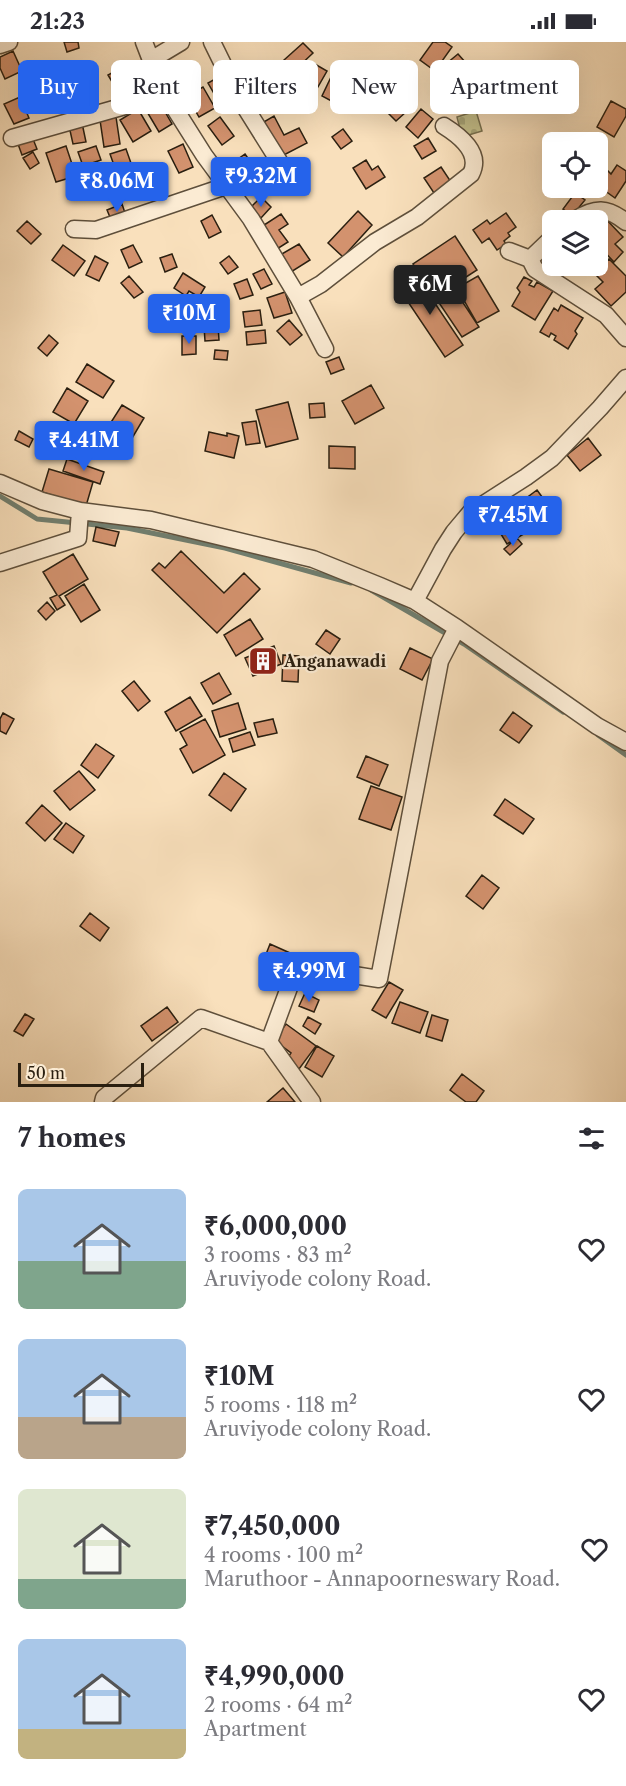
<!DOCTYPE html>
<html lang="en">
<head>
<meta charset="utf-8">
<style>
	:root { --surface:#fff; --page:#f7f7f7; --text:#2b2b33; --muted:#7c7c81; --accent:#2563eb }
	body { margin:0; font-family:"Libre Caslon Text",serif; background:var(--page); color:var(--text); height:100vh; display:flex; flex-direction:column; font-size:22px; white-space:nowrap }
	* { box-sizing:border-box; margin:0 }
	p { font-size:20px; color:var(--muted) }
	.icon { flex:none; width:33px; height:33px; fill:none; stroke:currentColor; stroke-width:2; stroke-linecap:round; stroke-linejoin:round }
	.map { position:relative; height:1060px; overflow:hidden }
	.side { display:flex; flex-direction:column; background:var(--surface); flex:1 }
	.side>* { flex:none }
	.hud { position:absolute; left:18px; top:18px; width:591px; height:54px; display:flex; gap:12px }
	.controls { position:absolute; left:542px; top:90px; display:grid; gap:12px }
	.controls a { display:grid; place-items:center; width:66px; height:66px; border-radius:9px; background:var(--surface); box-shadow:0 6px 24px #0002; font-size:30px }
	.scale { position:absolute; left:18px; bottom:15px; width:126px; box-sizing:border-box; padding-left:6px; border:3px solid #2a1f10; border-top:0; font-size:16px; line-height:21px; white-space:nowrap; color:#2a1f10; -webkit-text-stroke:4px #fbebd3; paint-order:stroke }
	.price { position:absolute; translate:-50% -51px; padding:0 14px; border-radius:6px; background:var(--accent); color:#fff; font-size:20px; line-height:39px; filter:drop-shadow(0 2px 3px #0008) }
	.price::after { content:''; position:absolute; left:50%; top:36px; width:18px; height:14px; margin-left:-9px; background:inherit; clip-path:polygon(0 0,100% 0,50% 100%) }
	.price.selected { background:#222; color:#fff }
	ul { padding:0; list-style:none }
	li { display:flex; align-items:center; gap:18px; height:150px; padding:0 18px }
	li span { display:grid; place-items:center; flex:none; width:168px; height:120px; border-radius:9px; color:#555 }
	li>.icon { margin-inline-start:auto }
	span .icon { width:72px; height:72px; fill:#fffc; stroke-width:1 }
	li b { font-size:26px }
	h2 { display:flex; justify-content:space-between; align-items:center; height:72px; padding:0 18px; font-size:26px }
	.chip { padding:0 21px; border-radius:9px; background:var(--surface); box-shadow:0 6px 24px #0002; font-size:21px; line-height:54px }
	.chip.selected { background:var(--accent); color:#fff }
	.status { display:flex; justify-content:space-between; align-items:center; height:42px; padding:0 30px; background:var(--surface); direction:ltr }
	.status svg { height:16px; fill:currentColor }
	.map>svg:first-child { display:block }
	.cemetery { fill:url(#cemetery-stones); stroke:#78704e; stroke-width:1.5 }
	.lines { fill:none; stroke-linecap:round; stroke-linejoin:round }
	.stream { stroke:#707e6f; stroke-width:5 }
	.building { fill:#d3926e; stroke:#2a1f10; stroke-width:1.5 }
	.minor-casing { stroke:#5e4f3b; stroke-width:19 }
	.minor { stroke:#fbebd3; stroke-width:16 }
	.labels { text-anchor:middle; stroke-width:4.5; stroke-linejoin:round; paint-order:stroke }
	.poi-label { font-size:16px; font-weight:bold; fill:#2a1f10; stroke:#fbebd3; text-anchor:start }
</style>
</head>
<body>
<div class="status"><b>21:23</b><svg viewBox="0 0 49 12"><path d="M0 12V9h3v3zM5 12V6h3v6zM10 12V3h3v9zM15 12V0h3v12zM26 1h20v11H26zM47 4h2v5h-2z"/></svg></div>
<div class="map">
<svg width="626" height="1060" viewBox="0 0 626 1060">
	<defs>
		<pattern id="cemetery-stones" width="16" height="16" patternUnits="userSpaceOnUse" patternTransform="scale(1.5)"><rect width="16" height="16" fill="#c5c08b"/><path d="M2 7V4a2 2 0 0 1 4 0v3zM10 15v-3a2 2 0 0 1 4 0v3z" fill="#a9a577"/></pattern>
	</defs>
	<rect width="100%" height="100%" fill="#f9e0bc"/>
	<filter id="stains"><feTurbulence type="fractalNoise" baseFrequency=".00333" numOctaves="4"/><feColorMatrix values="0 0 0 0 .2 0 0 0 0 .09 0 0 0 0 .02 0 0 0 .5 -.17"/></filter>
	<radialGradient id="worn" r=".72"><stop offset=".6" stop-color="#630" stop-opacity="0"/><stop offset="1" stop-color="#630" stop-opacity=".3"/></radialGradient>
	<path class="cemetery" d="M476 69 482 89 462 95 457 75Z"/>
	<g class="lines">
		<path class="stream" d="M0 454 37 477 127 486 225 506 351 541
			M371 548 464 602 563 670
			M598 693 626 713"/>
	</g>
	<path class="building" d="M64 0H78L79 6 67 10Z
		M433 0H445L452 5 435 29 420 18Z
		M303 1 313 11 294 29 284 18Z
		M13 9 22 29 5 37 0 26V15Z
		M458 12 482 39 465 53 441 26Z
		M313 21 327 29 315 50 301 43Z
		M182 24 194 43 179 53 167 33Z
		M119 27 129 45 118 50 108 33Z
		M388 29 401 40 391 53 377 43Z
		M224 32 232 46 216 55 208 41Z
		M332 33 348 41 337 62 322 54Z
		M149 34 155 47 141 53 135 41Z
		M91 36 94 55 80 57 77 38Z
		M203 45 215 66 199 75 187 54Z
		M403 45 417 60 396 79 382 65Z
		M45 50 50 66 38 70 33 54Z
		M20 55 29 76 14 82 4 62Z
		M611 59 626 67V74L614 95 597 85Z
		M160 61 172 82 159 90 146 68Z
		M138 67 151 89 133 100 120 78Z
		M421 67 433 77 418 96 406 85Z
		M274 74 284 93 299 86 307 101 280 115 262 81Z
		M116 75 120 102 104 105 100 78Z
		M220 75 234 94 222 103 208 84Z
		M82 81 86 100 73 102 69 84Z
		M343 87 352 99 341 107 332 95Z
		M428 96 436 109 422 117 414 104Z
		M33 97 37 107 22 113 18 102Z
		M183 102 193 125 179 131 168 109Z
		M66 104 76 134 56 140 46 111Z
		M96 104 101 118 83 124 78 110Z
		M126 107 132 124 116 129 110 112Z
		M33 110 39 121 30 127 23 116Z
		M245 112 260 134 249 141 234 120Z
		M366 118 372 128 378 124 385 135 366 147 353 126Z
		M617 123 626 129V139L615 156 597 143 607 128 611 132Z
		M100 125 105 136 90 141 86 130Z
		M441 125 451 140 434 151 424 136Z
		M152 128 162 136 157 143 147 135Z
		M575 151 585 158 572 174 563 167Z
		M261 155 271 165 261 176 250 166Z
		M122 162 126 174 112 180 107 168Z
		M358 169 372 183 343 215 328 201Z
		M506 171 516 185 508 191 510 194 504 199 506 202 497 208 489 196 482 201 473 188 487 178 490 182Z
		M281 172 288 182 279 188 288 200 277 207 261 185Z
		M212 173 221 190 209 196 201 179Z
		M602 173 623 195 615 202 623 210 614 220 597 202 598 187 597 178H595Z
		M27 179 41 192 31 202 17 189Z
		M455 194 477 228 452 244 479 285 462 295 413 222Z
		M299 202 310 218 291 230 280 213Z
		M63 203 85 219 74 234 52 218Z
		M133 203 142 220 129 226 121 208Z
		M172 212 177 225 165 230 160 216Z
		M95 214 108 221 99 239 86 233Z
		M229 214 238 225 228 232 220 221Z
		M609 217 626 234V250L611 264 595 247 603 240 594 231Z
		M264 227 272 242 261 247 253 232Z
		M183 231 205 245 199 255 189 249 186 254 174 246Z
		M416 233 463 303 445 315 398 245Z
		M129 234 143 250 134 256 121 241Z
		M478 234 499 269 477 281 457 246Z
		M524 235 532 239 529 243 534 245 537 240 553 249 535 278 512 264 520 250 517 246Z
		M247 237 253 253 240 257 234 242Z
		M285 250 292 271 274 276 267 256Z
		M561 263 583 276 575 289 577 292 568 307 554 298 556 294 551 291 549 295 540 290 554 266 558 269Z
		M260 268 262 283 245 285 243 270Z
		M289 278 302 293 290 303 277 289Z
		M218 283 219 298 205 299 204 284Z
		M265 288 266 301 247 303 246 290Z
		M49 293 58 301 47 314 38 306Z
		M182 294H196V312L182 313Z
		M215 308 228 309 227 318 214 317Z
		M339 315 344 327 331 332 326 320Z
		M87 322 114 339 103 356 76 340Z
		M371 343 384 366 355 382 342 359Z
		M67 346 88 359 74 382 53 370Z
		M288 360 298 397 266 405 256 368Z
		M324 361 325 375 310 376 309 362Z
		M122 363 144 376 131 398 108 385Z
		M256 379 260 401 246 403 242 381Z
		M19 389 33 397 29 405 15 398Z
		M209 390 227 394V391L239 394 234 416 205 409Z
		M588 396 601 413 580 429 567 413Z
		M329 404 355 405V427L329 426Z
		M67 417 104 430 100 442 63 429Z
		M49 427 93 440 86 464 42 450Z
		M537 448 556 474 536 489 517 463Z
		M510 462 527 490 507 502 490 474Z
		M96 485 119 490 115 504 93 499Z
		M517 496 522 502 510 513 504 507Z
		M181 509 224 551 244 531 260 547 217 591 152 528 159 521 165 526Z
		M73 512 88 537 59 554 65 563 57 568 50 556 57 553 43 530Z
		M84 542 100 568 81 580 65 554Z
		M47 560 55 569 46 578 38 569Z
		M250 577 263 597 236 614 224 593Z
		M326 588 340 597 330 612 316 602Z
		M274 604 281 622 253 634 245 616Z
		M410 606 433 617 422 638 400 627Z
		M283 613 299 614 298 640 282 639Z
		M219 631 231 652 213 662 201 641Z
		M134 639 150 659 138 669 122 649Z
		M190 655 202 674 176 689 165 670Z
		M238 661 246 687 220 695 212 669Z
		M513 670 532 684 519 701 500 688Z
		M3 671 14 677 6 692 0 689V677Z
		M205 677 225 713 193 731 180 707 187 703 180 690Z
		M273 677 277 691 258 695 254 681Z
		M250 690 255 703 233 710 229 697Z
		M96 702 114 714 98 736 81 723Z
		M366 714 388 723 379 744 357 735Z
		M79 729 95 748 70 768 54 749Z
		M224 731 246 747 231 769 209 753Z
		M371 744 402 755 391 788 359 777Z
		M505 757 534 777 523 792 494 773Z
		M42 763 62 781 45 799 26 781Z
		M66 781 84 794 73 811 54 797Z
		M482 833 499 846 483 867 466 854Z
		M90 871 109 886 100 899 80 884Z
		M270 902 290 911 283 928 263 920Z
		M389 940 403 948 386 976 372 968Z
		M305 951 319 958 314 970 299 964Z
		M400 960 428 970 420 991 392 981Z
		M167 965 178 980 152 999 141 984Z
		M25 972 34 977 23 994 14 989Z
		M432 973 448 978 442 999 426 994Z
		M308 975 321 982 315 992 303 984Z
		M286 982 316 1004 299 1027 286 1018 291 1011 274 998Z
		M317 1004 334 1014 322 1035 305 1025Z
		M462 1032 484 1049 476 1060H466L450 1048Z
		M283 1046 295 1060H267Z"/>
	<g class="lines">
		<g class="minor-casing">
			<path id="minor" d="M144 0 159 39 175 67 204 113 251 177 298 255 325 307
				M212 0 240 57 287 132
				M0 3 9 0
				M151 18 181 0
				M12 96 167 52
				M575 178C595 165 607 165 626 180
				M74 187 96 188 226 144
				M552 196 530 217 535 227 606 273 626 296
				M509 209 530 217
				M298 255 321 242 375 200 417 175 471 132C482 111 460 94 444 84
				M0 441 42 459 80 469 151 478 313 517 380 544 415 559 457 586 597 684 626 700
				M0 521 78 496 80 469
				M415 559 443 507 454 490 470 471 526 435 552 416 600 366 626 336
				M103 1060 104 1056 201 976 269 1000
				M312 1060 269 1000 297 924 379 937 440 619 457 586"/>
		</g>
		<use href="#minor" class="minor"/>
	</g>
	<defs>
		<g id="building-square" transform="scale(1.5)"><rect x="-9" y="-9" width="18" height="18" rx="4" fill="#8f2418" stroke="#fbebd3"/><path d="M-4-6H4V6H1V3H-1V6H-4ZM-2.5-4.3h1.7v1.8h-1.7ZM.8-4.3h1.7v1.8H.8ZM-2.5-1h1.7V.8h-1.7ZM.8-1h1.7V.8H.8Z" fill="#fff"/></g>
	</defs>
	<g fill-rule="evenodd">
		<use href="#building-square" x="263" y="619"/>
	</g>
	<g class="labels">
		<g class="poi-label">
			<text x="284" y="625">Anganawadi</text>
		</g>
	</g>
	<rect width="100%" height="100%" filter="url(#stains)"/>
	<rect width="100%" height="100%" fill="url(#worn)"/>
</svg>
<div class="controls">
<a><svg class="icon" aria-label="locate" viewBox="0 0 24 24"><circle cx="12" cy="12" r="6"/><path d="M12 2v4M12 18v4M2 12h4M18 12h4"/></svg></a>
<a><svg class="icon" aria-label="layers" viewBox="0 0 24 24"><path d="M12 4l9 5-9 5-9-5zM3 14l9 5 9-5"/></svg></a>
</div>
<div class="scale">50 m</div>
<b class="price" style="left:261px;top:166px">₹9.32M</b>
<b class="price" style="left:117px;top:171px">₹8.06M</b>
<b class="price selected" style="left:430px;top:274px">₹6M</b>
<b class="price" style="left:189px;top:303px">₹10M</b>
<b class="price" style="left:84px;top:430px">₹4.41M</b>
<b class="price" style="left:513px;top:505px">₹7.45M</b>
<b class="price" style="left:309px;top:961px">₹4.99M</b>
<div class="hud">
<a class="chip selected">Buy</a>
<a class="chip">Rent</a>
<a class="chip">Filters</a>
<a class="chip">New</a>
<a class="chip">Apartment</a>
</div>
</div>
<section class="side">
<h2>7 homes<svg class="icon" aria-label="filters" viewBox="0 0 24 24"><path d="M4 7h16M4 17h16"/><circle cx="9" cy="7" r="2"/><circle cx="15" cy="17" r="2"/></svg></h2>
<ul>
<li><span style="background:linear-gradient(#a9c7e8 60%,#7fa58c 0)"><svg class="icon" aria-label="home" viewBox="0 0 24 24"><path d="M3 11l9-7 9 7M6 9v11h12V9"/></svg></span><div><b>₹6,000,000</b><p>3 rooms · 83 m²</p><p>Aruviyode colony Road.</p></div><svg class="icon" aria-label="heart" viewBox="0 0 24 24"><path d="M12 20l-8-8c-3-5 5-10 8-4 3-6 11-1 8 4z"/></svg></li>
<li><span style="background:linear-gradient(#a9c7e8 65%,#b9a48a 0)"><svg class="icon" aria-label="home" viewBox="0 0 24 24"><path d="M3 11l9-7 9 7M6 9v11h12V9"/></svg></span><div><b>₹10M</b><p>5 rooms · 118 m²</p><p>Aruviyode colony Road.</p></div><svg class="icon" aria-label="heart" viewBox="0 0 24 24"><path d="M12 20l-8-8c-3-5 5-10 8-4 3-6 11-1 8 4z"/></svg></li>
<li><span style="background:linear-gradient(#dfe7d0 75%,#7fa58c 0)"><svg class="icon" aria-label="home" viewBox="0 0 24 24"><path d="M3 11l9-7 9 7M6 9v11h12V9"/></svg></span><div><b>₹7,450,000</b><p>4 rooms · 100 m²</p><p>Maruthoor - Annapoorneswary Road.</p></div><svg class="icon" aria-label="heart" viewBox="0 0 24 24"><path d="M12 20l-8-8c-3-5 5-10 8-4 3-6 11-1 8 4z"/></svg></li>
<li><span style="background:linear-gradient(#a9c7e8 75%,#c2b280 0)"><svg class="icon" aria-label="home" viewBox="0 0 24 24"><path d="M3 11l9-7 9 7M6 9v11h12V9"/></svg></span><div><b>₹4,990,000</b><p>2 rooms · 64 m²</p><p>Apartment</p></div><svg class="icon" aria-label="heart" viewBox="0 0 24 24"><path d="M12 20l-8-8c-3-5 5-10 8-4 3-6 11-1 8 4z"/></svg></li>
</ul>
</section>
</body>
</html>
